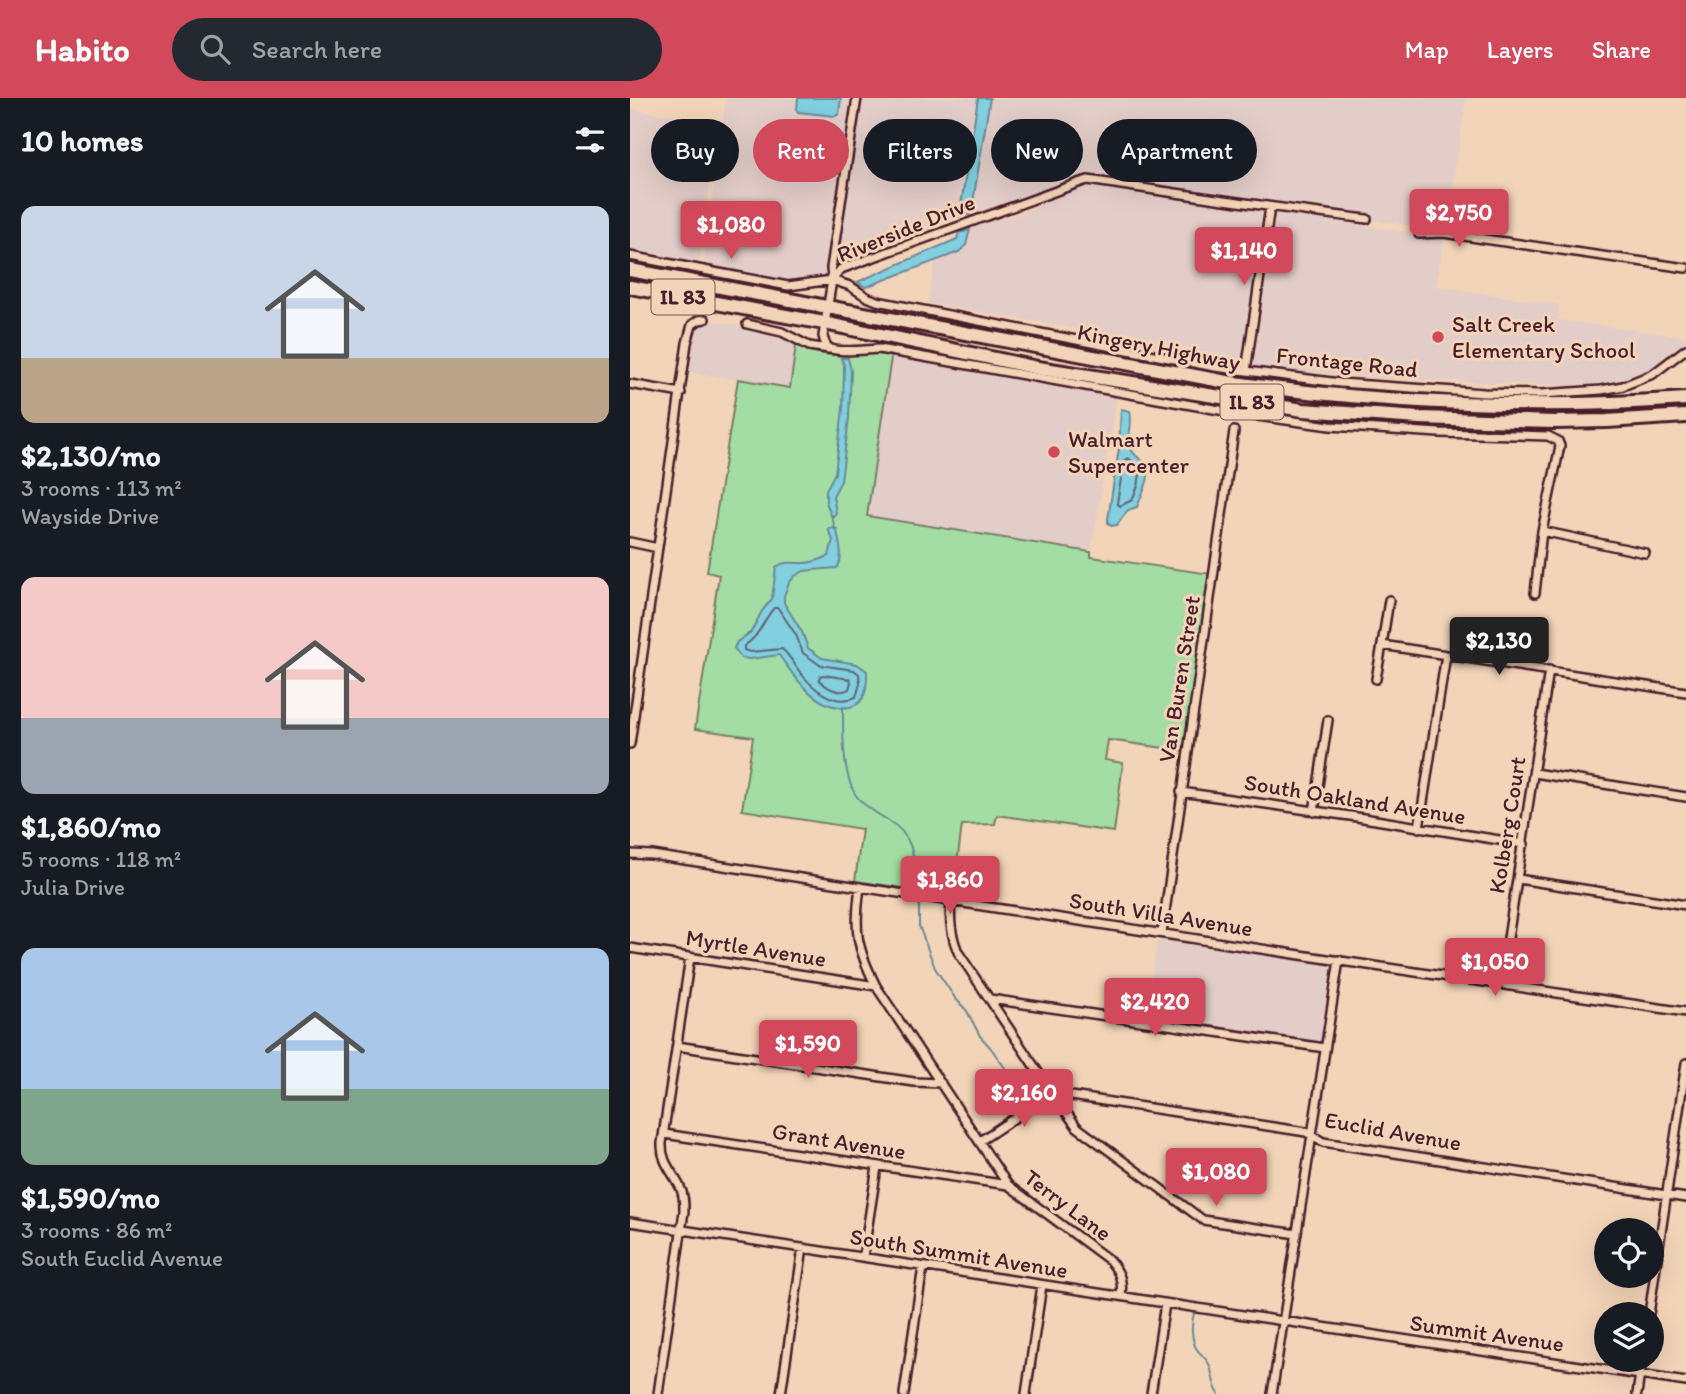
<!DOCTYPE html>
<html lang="en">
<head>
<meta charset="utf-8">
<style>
	:root { --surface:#171b24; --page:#242831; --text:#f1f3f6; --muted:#9ea1a6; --accent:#d1495b }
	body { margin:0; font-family:Itim,sans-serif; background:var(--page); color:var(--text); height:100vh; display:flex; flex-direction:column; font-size:26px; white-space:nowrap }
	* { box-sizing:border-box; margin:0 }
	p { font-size:23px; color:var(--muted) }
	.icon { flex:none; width:38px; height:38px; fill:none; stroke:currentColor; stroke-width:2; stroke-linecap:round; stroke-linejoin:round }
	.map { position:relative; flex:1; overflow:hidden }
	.side { display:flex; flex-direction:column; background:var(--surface); width:630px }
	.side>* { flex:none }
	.top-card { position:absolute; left:21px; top:21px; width:665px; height:63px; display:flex; gap:14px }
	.controls { position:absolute; left:964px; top:1120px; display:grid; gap:14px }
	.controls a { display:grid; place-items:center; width:70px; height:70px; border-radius:50%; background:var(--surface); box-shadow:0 7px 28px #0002; font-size:35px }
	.price { position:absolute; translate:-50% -60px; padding:0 16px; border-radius:7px; background:var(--accent); color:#fff; font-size:23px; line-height:46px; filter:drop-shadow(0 2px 4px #0008) }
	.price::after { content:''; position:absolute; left:50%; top:42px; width:21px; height:16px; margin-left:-10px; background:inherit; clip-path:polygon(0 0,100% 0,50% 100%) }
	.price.current { background:#222; color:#fff }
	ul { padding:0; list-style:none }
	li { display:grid; align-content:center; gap:14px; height:371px; padding:0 21px }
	li span { display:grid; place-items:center; height:217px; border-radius:14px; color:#555 }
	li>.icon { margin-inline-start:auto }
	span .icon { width:126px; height:126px; fill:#fffc; stroke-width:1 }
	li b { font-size:30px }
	h2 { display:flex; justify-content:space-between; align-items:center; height:84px; padding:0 21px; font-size:30px }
	.tag { padding:0 24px; border-radius:32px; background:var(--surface); box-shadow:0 7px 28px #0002; font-size:24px; line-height:63px }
	.tag.current { background:var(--accent); color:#fff }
	header { display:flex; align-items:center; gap:42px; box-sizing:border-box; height:98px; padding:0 35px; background:var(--accent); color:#fff }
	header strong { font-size:33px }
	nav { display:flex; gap:38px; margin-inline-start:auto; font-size:24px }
	.search { width:490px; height:63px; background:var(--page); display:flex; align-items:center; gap:18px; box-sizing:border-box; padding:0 24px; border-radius:38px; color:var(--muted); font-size:26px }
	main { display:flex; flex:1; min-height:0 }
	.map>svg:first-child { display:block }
	.built { fill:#e3cdc8 }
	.green { fill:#a3dda3; stroke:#767e67; stroke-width:2 }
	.water { fill:#81cfdf; stroke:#6b8997; stroke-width:2 }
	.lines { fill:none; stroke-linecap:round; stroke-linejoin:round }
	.shore { stroke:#606573; stroke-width:2 }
	.stream { stroke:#6b8997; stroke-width:2 }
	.street-casing { stroke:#4a1f2b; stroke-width:12 }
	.highway-casing { stroke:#4a1f2b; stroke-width:18 }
	.street { stroke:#f2d4b8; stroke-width:7 }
	.highway { stroke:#f2d4b8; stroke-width:12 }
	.poi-dot { fill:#d1495b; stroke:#f2d4b8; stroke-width:2.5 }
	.labels { text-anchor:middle; stroke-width:6; stroke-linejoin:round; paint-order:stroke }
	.shield { fill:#f2d4b8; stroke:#7c5555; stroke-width:2 }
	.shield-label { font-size:21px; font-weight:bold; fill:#4a1f2b }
	.street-label { font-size:23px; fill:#4a1f2b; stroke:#f2d4b8 }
	.poi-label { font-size:23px; fill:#4a1f2b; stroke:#f2d4b8; text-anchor:start }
</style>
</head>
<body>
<header>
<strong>Habito</strong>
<div class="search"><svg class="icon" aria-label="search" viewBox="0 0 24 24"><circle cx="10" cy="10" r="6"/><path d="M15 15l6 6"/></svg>Search here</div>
<nav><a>Map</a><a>Layers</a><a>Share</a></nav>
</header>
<main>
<section class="side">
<h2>10 homes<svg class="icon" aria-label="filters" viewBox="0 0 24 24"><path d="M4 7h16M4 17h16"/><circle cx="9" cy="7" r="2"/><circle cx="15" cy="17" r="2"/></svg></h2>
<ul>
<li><span style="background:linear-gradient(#c9d6e8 70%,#b9a48a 0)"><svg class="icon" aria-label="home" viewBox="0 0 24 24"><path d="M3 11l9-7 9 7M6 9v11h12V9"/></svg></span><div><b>$2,130/mo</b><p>3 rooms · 113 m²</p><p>Wayside Drive</p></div></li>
<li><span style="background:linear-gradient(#f6c9c9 65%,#9aa5b1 0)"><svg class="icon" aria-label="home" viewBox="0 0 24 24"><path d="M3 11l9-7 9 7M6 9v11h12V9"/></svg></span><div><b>$1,860/mo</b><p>5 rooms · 118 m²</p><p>Julia Drive</p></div></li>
<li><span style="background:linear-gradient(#a9c7e8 65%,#7fa58c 0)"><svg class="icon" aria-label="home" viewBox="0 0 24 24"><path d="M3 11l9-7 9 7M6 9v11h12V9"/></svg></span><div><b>$1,590/mo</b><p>3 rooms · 86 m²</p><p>South Euclid Avenue</p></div></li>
</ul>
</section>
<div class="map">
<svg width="1056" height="1296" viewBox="0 0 1056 1296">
	<rect width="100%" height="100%" fill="#f2d4b8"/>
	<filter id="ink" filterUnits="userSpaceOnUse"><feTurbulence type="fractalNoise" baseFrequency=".0143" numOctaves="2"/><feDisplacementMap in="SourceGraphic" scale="14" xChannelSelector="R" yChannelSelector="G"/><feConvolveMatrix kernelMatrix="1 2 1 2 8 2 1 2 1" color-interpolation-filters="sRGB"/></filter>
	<g filter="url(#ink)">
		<path class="built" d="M96 0H223L198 166 199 179 156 186 73 169Z
			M232 0H348L329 119 217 161 209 157Z
			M360 0H836L816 133 457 79 417 94 341 116Z
			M0 11 88 25 69 168 0 155Z
			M458 84 636 112 614 270 552 259 493 239 298 205 305 163 329 154 336 147 340 131 394 114Z
			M642 113 814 140 806 188 929 207 927 222 1056 239V244L1012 277 983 285 936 288 749 280 619 270Z
			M76 222 145 234 158 240 166 247 160 290 57 274 63 232 67 227Z
			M260 258 487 299 461 454 236 418 261 262Z
			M528 837 707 865 693 948 515 922Z"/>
		<path class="green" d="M166 247C178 254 197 258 211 257 226 257 249 249 261 260L237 418 461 454V459L581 476 555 653 478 642 475 662 493 665 484 734 367 717 365 726 332 727 323 797 225 783 232 731 112 712 123 639 65 631 89 477 77 474 108 281 160 290Z"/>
		<path class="water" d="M168 0H211L209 16 205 18 168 14 167 12Z
			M348 0H360L341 116 329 119Z
			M340 131 336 147 329 154 236 189 227 184 327 141 329 134H334Z
			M211 260H218L221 273 219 320 211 383 203 398 206 415 202 420 196 404V392L205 375 213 311 214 267Z
			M491 311 500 313C505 340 486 346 517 366 522 380 512 395 507 409L498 412 487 427 481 428 478 425V421L489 350Z
			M203 430 207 431C208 443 215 460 207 470L182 472 174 473 165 478 159 485 154 498V505L172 534 178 550 192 560 227 566 237 573C237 587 237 606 220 609 188 614 165 580 149 557L120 561 111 560 104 550 107 544 121 534 132 513 142 501 146 469C155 463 159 465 169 465 179 466 190 462 199 458L203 442 198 431Z"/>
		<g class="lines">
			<path class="shore" d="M498 360 511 370 508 388 502 402 490 408 487 405 494 363Z
				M144 510H148L166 537 173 555 190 567 224 572 229 576 230 586 226 599C203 609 182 590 169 573 164 565 159 557 152 551L120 554 114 552V548C131 537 131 525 144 510Z
				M193 577 220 581 221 584 219 591C209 597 197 590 189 582L190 578Z"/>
			<path class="stream" d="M202 417 205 432
				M213 609C213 634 212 681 228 700 236 710 248 716 259 723 287 739 284 767 288 796
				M289 801V828L305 870 325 900 337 913 350 938 360 949 386 985 390 1005
				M564 1215C561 1226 561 1240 566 1250 570 1256 577 1261 580 1268 583 1278 583 1288 589 1296"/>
			<g class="street-casing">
				<path id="street" d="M737 121C644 110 551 96 458 82L451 84 211 171 202 182 193 238C194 243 195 246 198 249 205 256 238 251 249 251L606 315 700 328 809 335 918 338 928 343 930 348 912 433 905 495
					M789 136 813 135 1056 170
					M0 158 158 188 202 182 220 188 237 199 247 203 585 269 710 285 854 295 911 296 971 292 993 288 1023 276 1056 251
					M202 182 201 170 227 0
					M117 226 152 234 179 248 199 251
					M616 273 640 109
					M0 286 51 295
					M912 433 1015 455
					M0 444 28 450
					M759 502 752 547 1056 594
					M746 581 752 547
					M0 646 57 245 62 227 69 222 75 221
					M904 675 1056 699
					M551 694 727 719 894 746
					M684 714 698 622
					M789 730 816 557
					M0 756 22 757 677 858 1056 914
					M888 781 1056 807
					M230 789C224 833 226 848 246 888L378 1087 479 1162C490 1174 493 1183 491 1198
					M321 804C319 822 321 837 328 854L422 995 447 1029 573 1122 667 1136
					M532 835 604 333
					M0 850 246 888
					M871 886 919 572
					M360 901 695 950
					M47 948 284 984 311 985
					M34 1036 378 1087
					M350 1043 422 995 676 1034 693 1044 1056 1100
					M0 1124 1056 1284
					M233 1159 247 1069
					M1019 1216 1056 965
					M28 1296 54 1113C54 1105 54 1096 50 1089 42 1073 31 1064 32 1045L60 859
					M151 1296 173 1150
					M274 1296 293 1169
					M396 1296 412 1187
					M521 1296 535 1206
					M642 1296 709 862
					M1007 1296 1012 1262"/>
			</g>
			<g class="highway-casing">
				<path id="highway" d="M0 172 597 284C752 306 900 312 1056 301
					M0 189 194 225 408 270 673 312 789 320 924 324 977 323 1056 318"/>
			</g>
			<use href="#street" class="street"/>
			<use href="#highway" class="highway"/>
		</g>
	</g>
	<g class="poi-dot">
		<circle cx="808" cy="239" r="7"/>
		<circle cx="424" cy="354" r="7"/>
	</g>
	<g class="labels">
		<g class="shield">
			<rect x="21.5" y="181.5" width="63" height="35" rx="5"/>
			<rect x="590.5" y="286.5" width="63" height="35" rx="5"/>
		</g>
		<g class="shield-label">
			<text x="53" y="206">IL 83</text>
			<text x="622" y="311">IL 83</text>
		</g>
		<g class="street-label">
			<text transform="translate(276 130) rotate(-22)" y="8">Riverside Drive</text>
			<text transform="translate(529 249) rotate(11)" y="8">Kingery Highway</text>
			<text transform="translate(717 264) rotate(6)" y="8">Frontage Road</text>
			<text transform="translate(549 581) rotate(-81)" y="8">Van Buren Street</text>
			<text transform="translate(725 701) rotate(9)" y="8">South Oakland Avenue</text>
			<text transform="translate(877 727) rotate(-81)" y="8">Kolberg Court</text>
			<text transform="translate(531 816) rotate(9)" y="8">South Villa Avenue</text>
			<text transform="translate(126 850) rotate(9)" y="8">Myrtle Avenue</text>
			<text transform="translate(763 1033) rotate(10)" y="8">Euclid Avenue</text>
			<text transform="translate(209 1043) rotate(9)" y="8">Grant Avenue</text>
			<text transform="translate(438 1107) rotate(37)" y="8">Terry Lane</text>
			<text transform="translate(329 1155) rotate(9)" y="8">South Summit Avenue</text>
			<text transform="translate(857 1235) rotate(8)" y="8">Summit Avenue</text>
		</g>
		<g class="poi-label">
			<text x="822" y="234">Salt Creek<tspan x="822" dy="26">Elementary School</tspan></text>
			<text x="438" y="349">Walmart<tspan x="438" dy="26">Supercenter</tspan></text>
		</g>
	</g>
</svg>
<div class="controls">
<a><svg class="icon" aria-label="locate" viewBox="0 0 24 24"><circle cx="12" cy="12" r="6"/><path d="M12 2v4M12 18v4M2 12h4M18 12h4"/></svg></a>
<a><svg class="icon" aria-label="layers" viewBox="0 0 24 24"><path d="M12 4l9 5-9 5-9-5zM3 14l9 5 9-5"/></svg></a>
</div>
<b class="price" style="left:829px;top:151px">$2,750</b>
<b class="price" style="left:101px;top:163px">$1,080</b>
<b class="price" style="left:614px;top:189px">$1,140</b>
<b class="price current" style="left:869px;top:579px">$2,130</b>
<b class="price" style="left:320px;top:818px">$1,860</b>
<b class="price" style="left:865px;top:900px">$1,050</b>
<b class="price" style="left:525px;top:940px">$2,420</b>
<b class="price" style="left:178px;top:982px">$1,590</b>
<b class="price" style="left:394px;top:1031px">$2,160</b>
<b class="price" style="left:586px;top:1110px">$1,080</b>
<div class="top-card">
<a class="tag">Buy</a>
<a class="tag current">Rent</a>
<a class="tag">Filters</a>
<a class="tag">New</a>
<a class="tag">Apartment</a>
</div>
</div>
</main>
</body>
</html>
